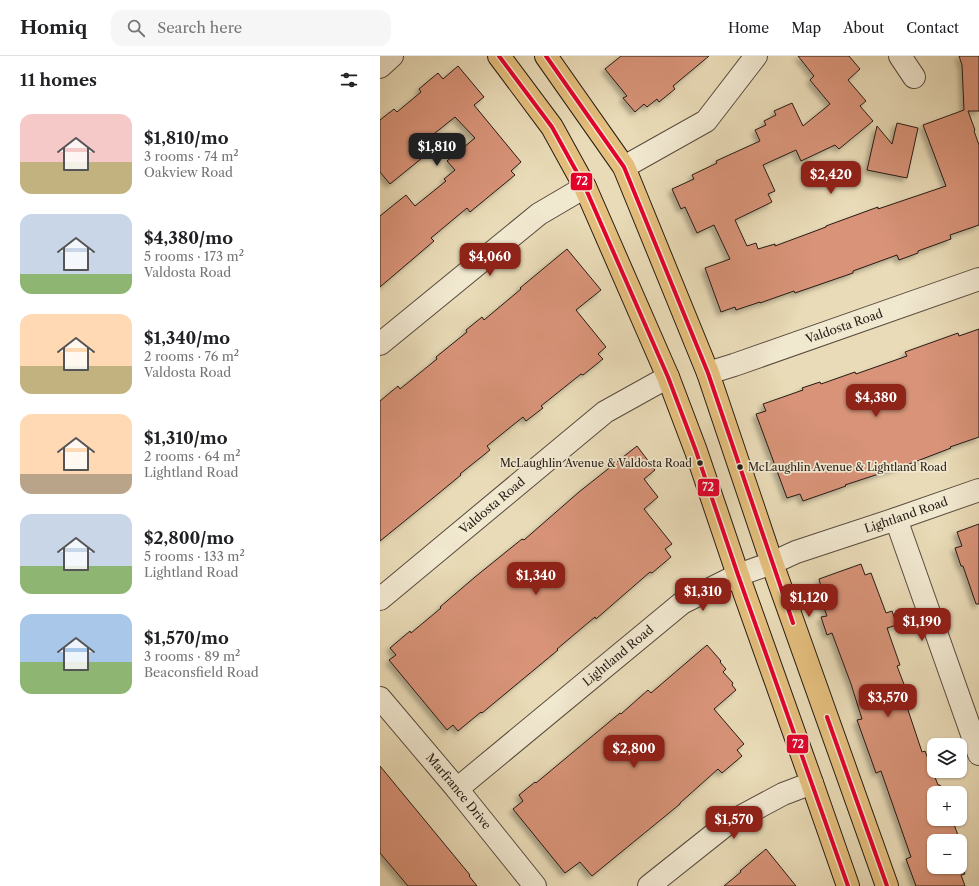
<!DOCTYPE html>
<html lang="en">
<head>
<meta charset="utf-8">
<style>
	:root { --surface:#fff; --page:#f6f6f6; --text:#202124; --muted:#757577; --line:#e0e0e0; --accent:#8f2418 }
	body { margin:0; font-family:"Libre Caslon Text",serif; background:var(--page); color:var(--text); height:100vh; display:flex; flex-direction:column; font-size:15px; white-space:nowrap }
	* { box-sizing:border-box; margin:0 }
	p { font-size:13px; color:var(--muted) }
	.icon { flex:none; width:22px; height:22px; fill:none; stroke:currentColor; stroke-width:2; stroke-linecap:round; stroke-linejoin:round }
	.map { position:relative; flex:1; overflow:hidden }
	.drawer { display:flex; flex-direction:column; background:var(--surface); width:380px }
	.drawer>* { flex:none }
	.controls { position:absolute; left:547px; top:682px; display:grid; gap:8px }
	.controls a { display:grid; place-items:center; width:40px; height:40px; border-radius:8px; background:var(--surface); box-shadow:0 1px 3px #0004; font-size:20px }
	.price { position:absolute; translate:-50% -34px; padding:0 9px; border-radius:8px; background:var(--accent); color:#fff; font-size:13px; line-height:26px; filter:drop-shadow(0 1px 2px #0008) }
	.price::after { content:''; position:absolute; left:50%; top:24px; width:12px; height:9px; margin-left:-6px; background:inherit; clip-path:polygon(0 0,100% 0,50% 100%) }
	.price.on { background:#222; color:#fff }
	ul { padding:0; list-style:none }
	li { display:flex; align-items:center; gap:12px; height:100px; padding:0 20px }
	li span { display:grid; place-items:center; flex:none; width:112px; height:80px; border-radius:12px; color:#555 }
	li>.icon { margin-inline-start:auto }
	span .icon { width:48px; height:48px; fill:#fffc; stroke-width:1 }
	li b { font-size:17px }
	h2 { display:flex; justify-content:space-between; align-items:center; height:48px; padding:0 20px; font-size:17px }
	header { display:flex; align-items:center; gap:24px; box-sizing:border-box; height:56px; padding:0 20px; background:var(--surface); border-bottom:1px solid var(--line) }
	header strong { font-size:19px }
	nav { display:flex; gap:22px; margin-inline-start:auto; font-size:14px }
	.search { width:280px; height:36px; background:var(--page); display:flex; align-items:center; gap:10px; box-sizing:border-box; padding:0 14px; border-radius:12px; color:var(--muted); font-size:15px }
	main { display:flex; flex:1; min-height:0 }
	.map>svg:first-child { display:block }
	.building { fill:#d89378; stroke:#261b15; filter:url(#shadow) }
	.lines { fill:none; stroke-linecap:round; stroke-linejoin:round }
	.minor-casing { stroke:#574b3e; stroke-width:24 }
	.major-casing { stroke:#261b15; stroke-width:24 }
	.minor { stroke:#f1e8d0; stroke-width:22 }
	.major { stroke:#e4be7c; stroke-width:22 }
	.bus-1-casing { stroke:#f1e8d0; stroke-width:7 }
	.bus-1 { stroke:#e4002b; stroke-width:4 }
	.bus-dot { fill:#261b15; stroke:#f1e8d0; stroke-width:1.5 }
	.labels { text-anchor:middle; stroke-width:3.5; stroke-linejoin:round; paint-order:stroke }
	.bus-label { font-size:11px; fill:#261b15; stroke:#f1e8d0; text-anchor:end }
	.street-label { font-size:12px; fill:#261b15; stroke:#f1e8d0 }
	.line-badge { stroke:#f1e8d0; stroke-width:1.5 }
	.badge-label { font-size:11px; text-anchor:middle; font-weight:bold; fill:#fff }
</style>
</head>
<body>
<header>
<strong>Homiq</strong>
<div class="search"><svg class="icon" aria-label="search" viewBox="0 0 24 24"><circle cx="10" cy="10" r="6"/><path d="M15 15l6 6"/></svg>Search here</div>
<nav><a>Home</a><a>Map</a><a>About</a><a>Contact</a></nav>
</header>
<main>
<section class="drawer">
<h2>11 homes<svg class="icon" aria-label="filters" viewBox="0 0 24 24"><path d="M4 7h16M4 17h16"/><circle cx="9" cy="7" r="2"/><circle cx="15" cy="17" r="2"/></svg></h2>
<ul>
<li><span style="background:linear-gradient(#f6c9c9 60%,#c2b280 0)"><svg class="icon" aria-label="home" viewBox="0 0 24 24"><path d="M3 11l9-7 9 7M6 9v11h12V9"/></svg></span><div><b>$1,810/mo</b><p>3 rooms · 74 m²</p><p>Oakview Road</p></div></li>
<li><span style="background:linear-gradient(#c9d6e8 75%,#8fb573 0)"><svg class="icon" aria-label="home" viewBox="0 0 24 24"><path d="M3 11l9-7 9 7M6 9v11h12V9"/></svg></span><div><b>$4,380/mo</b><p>5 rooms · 173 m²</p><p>Valdosta Road</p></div></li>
<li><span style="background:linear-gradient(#ffd9b3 65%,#c2b280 0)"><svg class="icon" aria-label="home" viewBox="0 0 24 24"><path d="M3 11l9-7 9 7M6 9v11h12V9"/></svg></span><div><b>$1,340/mo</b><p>2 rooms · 76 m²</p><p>Valdosta Road</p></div></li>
<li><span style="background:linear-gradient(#ffd9b3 75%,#b9a48a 0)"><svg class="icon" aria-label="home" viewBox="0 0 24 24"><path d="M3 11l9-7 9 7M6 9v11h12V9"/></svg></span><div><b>$1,310/mo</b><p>2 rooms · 64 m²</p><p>Lightland Road</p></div></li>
<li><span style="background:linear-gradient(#c9d6e8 65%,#8fb573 0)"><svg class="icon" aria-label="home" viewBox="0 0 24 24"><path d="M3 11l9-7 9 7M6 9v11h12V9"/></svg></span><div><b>$2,800/mo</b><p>5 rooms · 133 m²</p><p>Lightland Road</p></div></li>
<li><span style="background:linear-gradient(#a9c7e8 60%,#8fb573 0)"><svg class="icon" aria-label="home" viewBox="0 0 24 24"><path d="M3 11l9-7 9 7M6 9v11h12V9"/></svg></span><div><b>$1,570/mo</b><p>3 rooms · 89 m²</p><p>Beaconsfield Road</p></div></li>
</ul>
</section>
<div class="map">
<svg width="599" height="830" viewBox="0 0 599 830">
	<defs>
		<filter id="shadow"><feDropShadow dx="-3.5" dy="3.5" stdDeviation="2" flood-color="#0004"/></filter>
	</defs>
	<rect width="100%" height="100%" fill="#e9dbb7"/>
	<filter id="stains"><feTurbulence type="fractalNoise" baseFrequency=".005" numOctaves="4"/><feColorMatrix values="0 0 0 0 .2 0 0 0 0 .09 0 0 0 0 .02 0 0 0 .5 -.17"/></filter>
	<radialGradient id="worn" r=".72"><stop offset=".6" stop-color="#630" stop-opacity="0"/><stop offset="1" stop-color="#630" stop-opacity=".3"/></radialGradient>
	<path class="building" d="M241 0H329L293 30 295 33 279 46 277 43 267 51 264 48 255 56 243 42 247 40 225 13Z
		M418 0H469L480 13 468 24 486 45 480 50 493 65 459 93 455 89 421 105 416 94 383 109 395 135 388 138 392 146 355 164 367 190 376 187 378 193 395 188V190L446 171V170L498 151V153L566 130 543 69 584 54 582 9 579 0H599V55H588L595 74 594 75 599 89V169L570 179 571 183 538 195V197L519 204 517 199 473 215V217L415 237 414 235 380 247V246L356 254 355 251 341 256 325 212 350 203 334 169 317 177 305 151 301 153 292 133 314 123 312 119 337 107 336 105 380 85 375 74 386 69 384 65 396 59 394 55 412 47 423 70 450 48 430 24 434 20Z
		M78 10 104 41 94 49 141 106 131 115 135 119 90 156 87 152 51 182 54 185 0 231V160L26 139 35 150 66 125 64 123 75 114 67 105 95 82 75 61 40 89 47 98 10 128 0 116V64L14 53 17 56 41 36 39 33 58 17 63 23Z
		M517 67 538 72 527 122 487 114 497 70 512 88Z
		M187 193 221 234 196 254 226 291 218 298 223 303 203 319 201 318 161 350 163 352 146 365 143 361 107 390 110 394 80 418 81 419 53 442 0 485V345L18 330 20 333 57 303 56 301 87 276 86 274 102 261 104 264 141 233 140 232Z
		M599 273V381L570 391 571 392 532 407 465 429 466 430 423 445 420 438 407 442 376 358 386 355 383 348 423 334 422 332 440 326 441 328 475 316 476 318 527 300 525 296 578 277 579 280Z
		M257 390 275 414 264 423 278 441 264 453 292 488 285 493 291 501 272 517 270 516 216 563 215 561 177 593 178 594 102 657 101 656 78 675 73 669 67 674 9 604 16 599 10 592 30 575 31 577 61 552 60 551 95 521 142 483 144 484 199 436Z
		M599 468V548H596L583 510H581L575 492 582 490 577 476Z
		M481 508 485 519 491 517 506 557 512 555 517 569 507 572 520 609 517 610 530 644 525 645 542 696 545 695 558 729H560L563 737H554V763H572L579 782 573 784 574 785H554V811H580V803L585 818 581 819 585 830H536L526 803 531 801 501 715 496 717 477 664 482 663 471 628 452 577 447 579 441 561 447 560 438 536 442 534 439 523Z
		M327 589 341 605 340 606 346 613 343 616 353 627 352 629 356 634 334 653 364 688 357 694 362 700 342 717 338 713 300 747V748L212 820 200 806 185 817 133 753 143 745 139 739 155 726 156 727 240 657 241 658 268 634 271 637Z
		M0 710 90 819 89 820 97 830H28L0 797Z
		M386 793 416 830H344L361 816 360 815Z"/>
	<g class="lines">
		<g class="minor-casing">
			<g id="minor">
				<path d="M520 0 534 21"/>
				<path d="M0 11 12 0"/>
				<path d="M244 111 326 65 376 0"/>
				<path d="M0 288 159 158 205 131"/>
				<path id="s1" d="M328 317 354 309 599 223"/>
				<path d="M516 463 599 698"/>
				<path id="s2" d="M0 543 225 356 288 321"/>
				<path id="s3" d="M0 642 77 733 155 830"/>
				<path id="s4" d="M77 733 302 547 358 519 392 507 416 496 516 463 599 434"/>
				<path d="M269 830 347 768 403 738 432 727"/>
			</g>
		</g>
		<g class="major-casing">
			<path id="major" d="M119 0 172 71 205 131 288 321 316 395 358 519 432 727 468 830
				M166 0 244 111 328 317 392 507 507 830"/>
		</g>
		<use href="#minor" class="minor"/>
		<use href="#major" class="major"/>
		<g class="bus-1-casing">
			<path id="bus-1" d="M119 0 172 71 205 131 288 321 316 395 358 519 468 830
				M166 0 244 111 328 317 413 567
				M447 661 507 830"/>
		</g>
		<use href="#bus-1" class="bus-1"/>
	</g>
	<g class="bus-dot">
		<circle cx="320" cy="407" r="3.5"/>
		<circle cx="360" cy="411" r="3.5"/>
	</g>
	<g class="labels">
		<g class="bus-label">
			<text x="312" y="411">McLaughlin Avenue &amp; Valdosta Road</text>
			<text x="368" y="415" text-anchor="start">McLaughlin Avenue &amp; Lightland Road</text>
		</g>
		<g class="street-label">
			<text dy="4" stroke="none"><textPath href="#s1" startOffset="144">Valdosta Road</textPath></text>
			<text dy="4" stroke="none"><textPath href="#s2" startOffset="146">Valdosta Road</textPath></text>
			<text dy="4" stroke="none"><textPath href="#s4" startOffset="533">Lightland Road</textPath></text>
			<text dy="4" stroke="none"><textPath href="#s4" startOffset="209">Lightland Road</textPath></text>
			<text dy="4" stroke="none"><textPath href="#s3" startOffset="122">Marfrance Drive</textPath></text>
		</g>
	</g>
	<g class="line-badge">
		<rect x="190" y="116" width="23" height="19" rx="4" fill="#e4002b"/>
		<rect x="317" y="422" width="23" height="19" rx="4" fill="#e4002b"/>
		<rect x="406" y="678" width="23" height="20" rx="4" fill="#e4002b"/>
	</g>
	<g class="badge-label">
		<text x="202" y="129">72</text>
		<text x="328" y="435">72</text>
		<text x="418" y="692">72</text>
	</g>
	<rect width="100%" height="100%" filter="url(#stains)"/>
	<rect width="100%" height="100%" fill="url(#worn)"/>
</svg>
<div class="controls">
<a><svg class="icon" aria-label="layers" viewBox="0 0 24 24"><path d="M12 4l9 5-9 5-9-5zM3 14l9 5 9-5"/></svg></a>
<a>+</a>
<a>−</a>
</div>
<b class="price on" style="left:57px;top:111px">$1,810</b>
<b class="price" style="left:451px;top:139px">$2,420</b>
<b class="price" style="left:110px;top:221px">$4,060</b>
<b class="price" style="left:496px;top:362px">$4,380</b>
<b class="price" style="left:156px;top:540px">$1,340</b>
<b class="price" style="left:323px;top:556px">$1,310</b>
<b class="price" style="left:429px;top:562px">$1,120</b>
<b class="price" style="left:542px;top:586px">$1,190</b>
<b class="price" style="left:508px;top:662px">$3,570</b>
<b class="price" style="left:254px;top:713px">$2,800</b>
<b class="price" style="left:354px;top:784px">$1,570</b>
</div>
</main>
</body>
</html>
